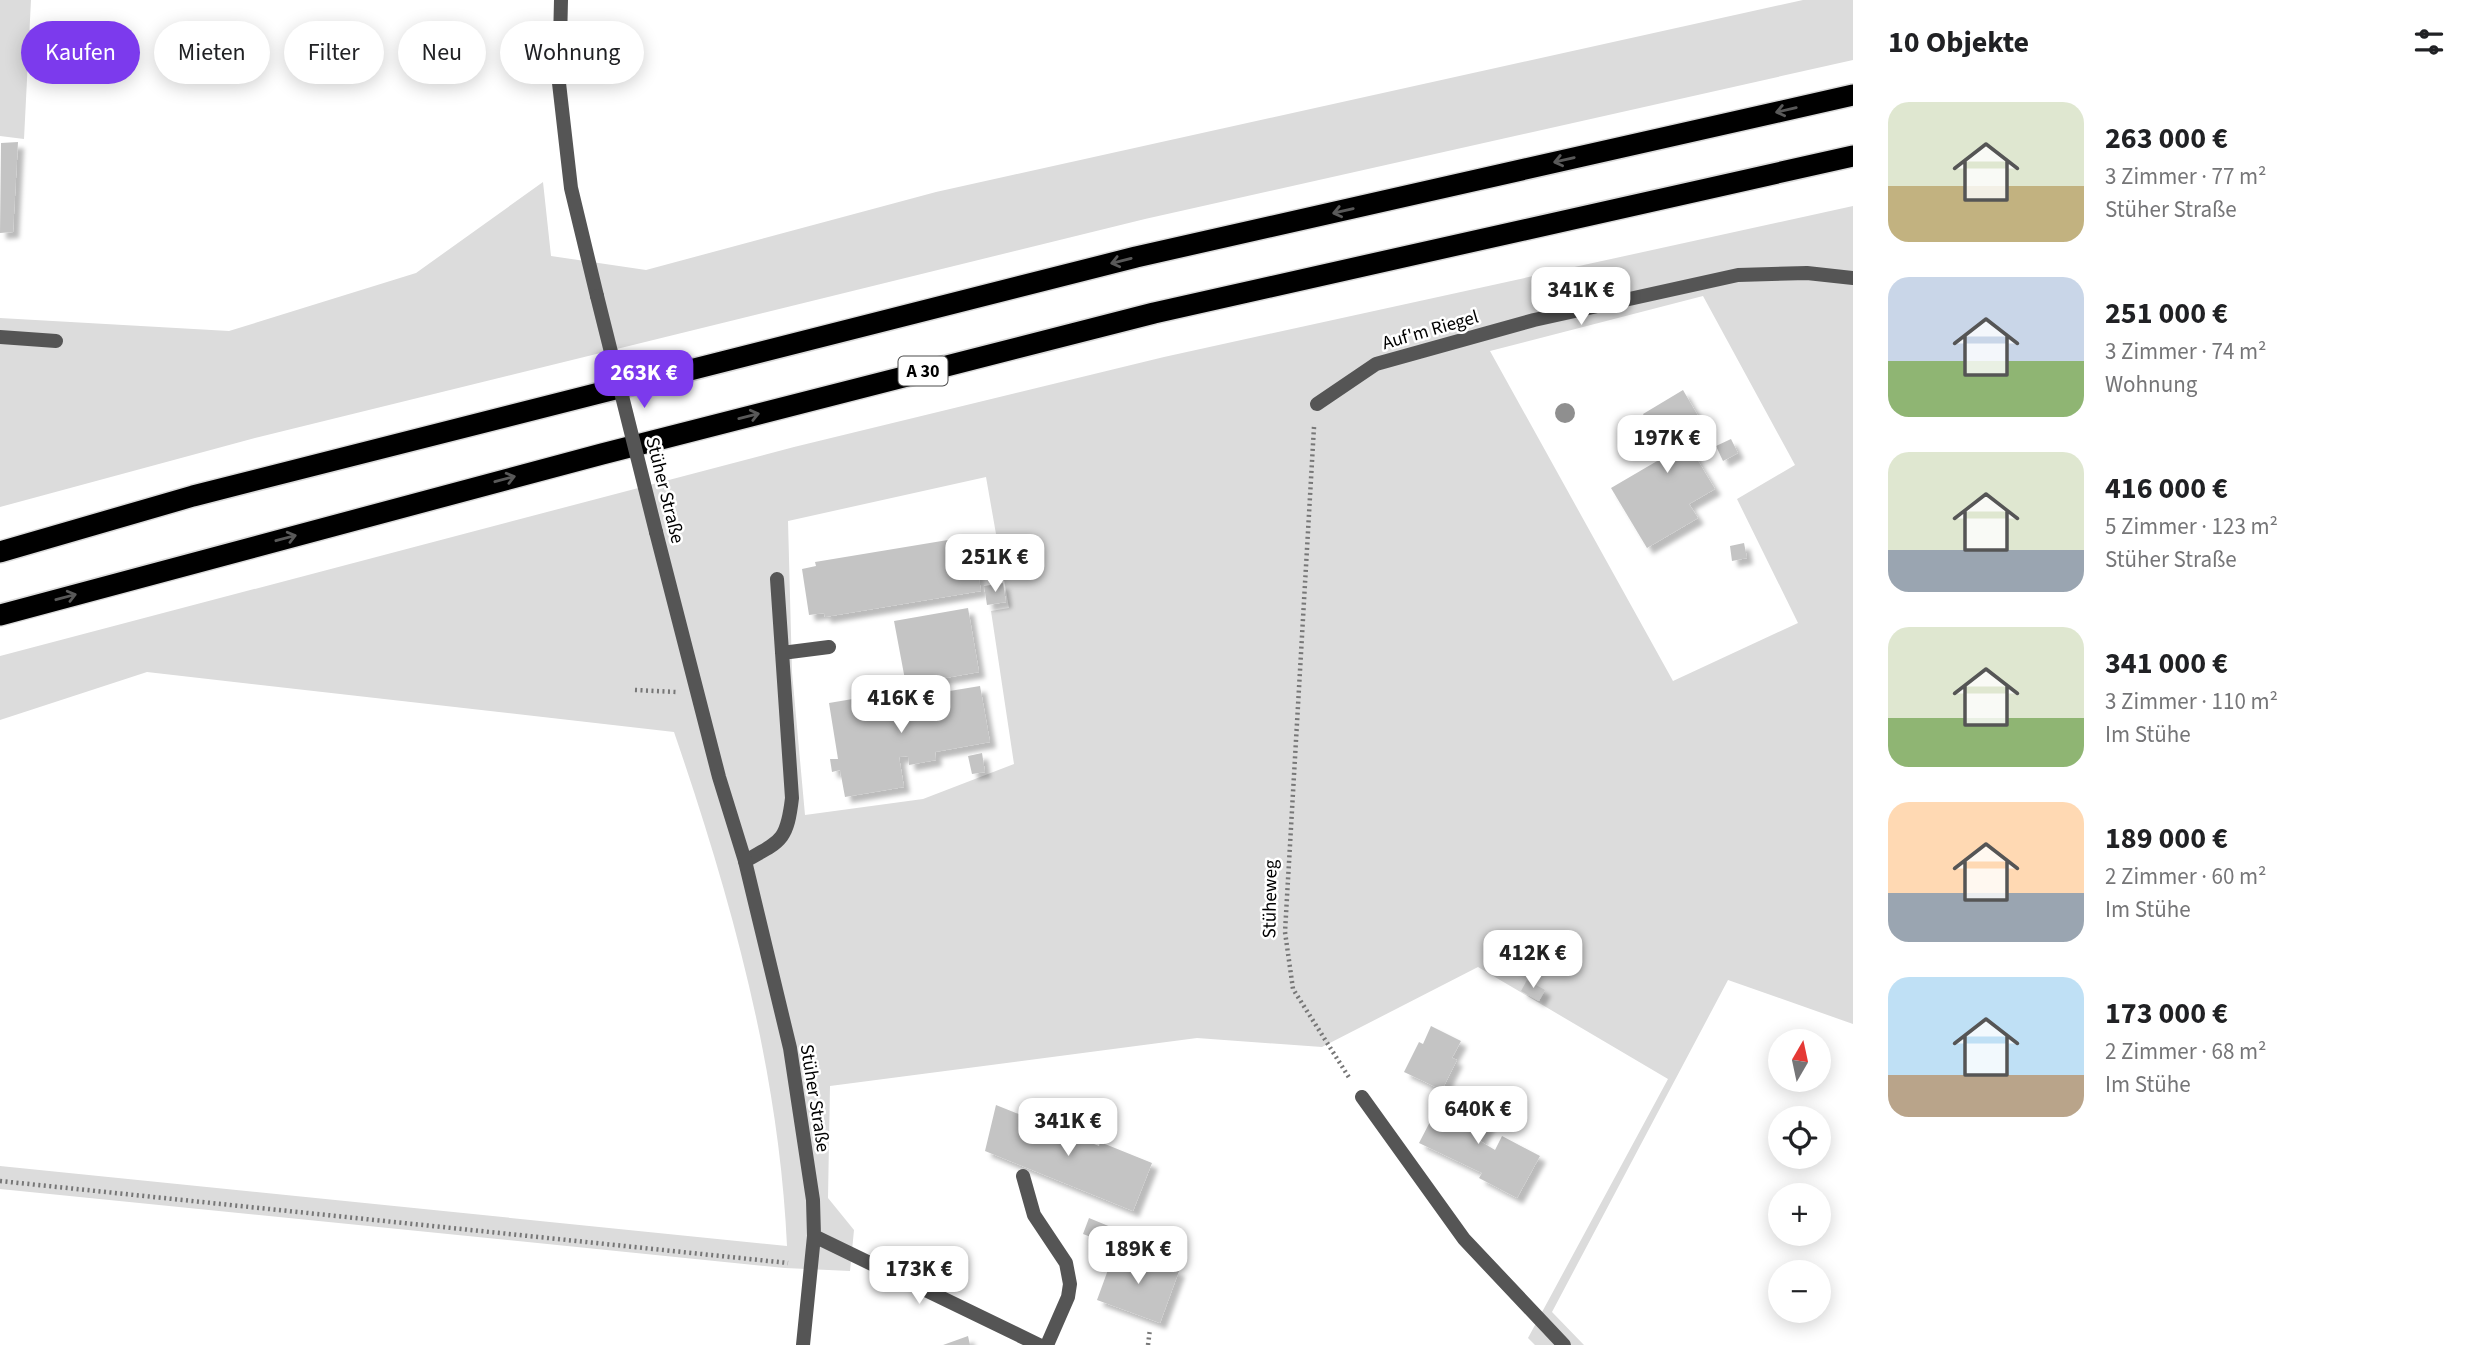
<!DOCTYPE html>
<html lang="de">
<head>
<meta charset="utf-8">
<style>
	:root { --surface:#fff; --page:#f2f2f2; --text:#202124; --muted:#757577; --accent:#7c3aed }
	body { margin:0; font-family:"Source Sans 3",sans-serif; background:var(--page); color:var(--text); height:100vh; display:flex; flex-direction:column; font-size:26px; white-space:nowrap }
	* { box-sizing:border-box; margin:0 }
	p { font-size:23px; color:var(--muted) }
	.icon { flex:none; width:38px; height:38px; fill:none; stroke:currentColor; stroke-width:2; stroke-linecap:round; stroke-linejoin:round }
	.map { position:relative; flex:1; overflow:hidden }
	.details { display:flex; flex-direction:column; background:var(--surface); width:630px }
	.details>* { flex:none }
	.guide { position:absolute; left:21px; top:21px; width:665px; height:63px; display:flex; gap:14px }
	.needle { width:46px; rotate:9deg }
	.fabs { position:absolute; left:1768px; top:1029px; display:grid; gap:14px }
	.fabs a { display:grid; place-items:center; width:63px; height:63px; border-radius:50%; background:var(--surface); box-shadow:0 4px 18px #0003; font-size:35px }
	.price { position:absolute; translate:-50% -60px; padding:0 16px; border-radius:14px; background:#fff; color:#222; font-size:23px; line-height:46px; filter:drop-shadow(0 2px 4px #0008) }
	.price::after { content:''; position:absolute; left:50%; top:42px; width:21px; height:16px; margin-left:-10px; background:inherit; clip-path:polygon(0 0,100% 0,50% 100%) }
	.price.on { background:var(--accent); color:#fff }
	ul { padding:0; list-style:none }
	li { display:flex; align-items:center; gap:21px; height:175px; padding:0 35px }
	li span { display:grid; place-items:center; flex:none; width:196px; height:140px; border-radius:21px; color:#555 }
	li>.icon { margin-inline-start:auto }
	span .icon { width:84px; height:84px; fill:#fffc; stroke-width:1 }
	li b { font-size:30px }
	h2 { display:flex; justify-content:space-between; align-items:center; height:84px; padding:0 35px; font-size:30px }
	.pill { padding:0 24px; border-radius:32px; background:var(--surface); box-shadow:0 4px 18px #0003; font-size:24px; line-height:63px }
	.pill.on { background:var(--accent); color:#fff }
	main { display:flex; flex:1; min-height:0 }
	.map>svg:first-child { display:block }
	.green { fill:#dcdcdc; fill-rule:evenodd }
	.building { fill:#c4c4c4; filter:url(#shadow) }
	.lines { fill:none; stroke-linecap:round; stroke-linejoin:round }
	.motorway-casing { stroke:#dbdbdb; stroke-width:24 }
	.path { stroke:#777; stroke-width:4.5; stroke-dasharray:2 3.5; stroke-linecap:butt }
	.service { stroke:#555; stroke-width:14 }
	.minor { stroke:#555; stroke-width:14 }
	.motorway { stroke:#000; stroke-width:21 }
	.minor-bridge { stroke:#555; stroke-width:14 }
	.tree { fill:#8f8f8f }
	.oneway { stroke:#595959 }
	.labels { text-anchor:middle; stroke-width:5; stroke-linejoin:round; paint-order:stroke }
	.shield { fill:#fff; stroke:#4c4c4c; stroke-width:2 }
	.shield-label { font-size:18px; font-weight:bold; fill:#000 }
	.street-label { font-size:19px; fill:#000; stroke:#fff }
</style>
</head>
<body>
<main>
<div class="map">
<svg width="1853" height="1345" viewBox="0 0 1853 1345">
	<defs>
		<filter id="shadow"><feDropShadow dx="6" dy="6" stdDeviation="2" flood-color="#0004"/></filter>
	</defs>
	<rect width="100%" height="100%" fill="#fff"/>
	<path class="green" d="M0 0H31L24 139 0 136Z
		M1803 0H1853V60L1145 219 255 438 0 507V318L229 331 416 273 543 182 551 256 646 270 936 192Z
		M1853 206V1024L1728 980 1552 1312 1584 1345H1535L1528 1338 1668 1079 1478 967 1322 1047 1197 1038 830 1086 828 1198 854 1230 850 1271 785 1268 0 1189V1166L787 1246C779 1070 731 898 674 732L147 672 0 720V656L794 447 1164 357ZM1703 296 1795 465 1737 499 1798 623 1673 681 1490 351ZM986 477 1009 608 991 611 1014 764 923 799 805 815 792 672 788 521Z"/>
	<path class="building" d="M18 142 13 232 0 233 1 143Z
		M1683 390 1705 428 1683 441 1686 447 1689 446 1715 489 1689 504 1698 518 1647 548 1611 488 1664 457 1665 460 1668 458 1643 414Z
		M1731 439 1738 453 1723 461 1716 446Z
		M972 536 981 591 825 617 824 613 809 615 802 569 816 566 815 562Z
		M1744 543 1747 558 1732 561 1730 546Z
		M1003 583 1006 602 987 605 984 586Z
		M968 608 979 672 906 685 894 621Z
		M980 686 990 742 935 752 936 760 909 765 908 756 899 757 904 787 845 797 840 770 832 772 830 759H838L829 703 888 693 889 701Z
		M982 753 985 772 972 774 968 756Z
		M1527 980 1545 990 1539 1001 1521 991Z
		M1431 1026 1461 1041 1452 1058 1457 1060 1442 1090 1404 1072 1419 1042 1423 1044Z
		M1445 1093 1492 1119 1480 1141 1495 1150 1502 1136 1540 1156 1517 1198 1479 1178 1482 1173 1419 1143Z
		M996 1105 1099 1146 1100 1142 1152 1163 1133 1211 985 1151Z
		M1089 1218 1123 1232 1117 1247 1083 1234Z
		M1116 1248 1179 1271 1160 1323 1097 1300Z
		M968 1336 970 1345H943Z"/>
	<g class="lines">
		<g class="motorway-casing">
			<path id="motorway" d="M0 552 193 496 1136 257 1853 95
				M0 615 602 454 1154 313 1853 156"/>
		</g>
		<path class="path" d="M1314 427 1285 932 1293 989 1350 1079
			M635 690 676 692
			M0 1181 788 1263
			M1148 1345 1150 1329"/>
		<path class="service" d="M782 653 829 647
			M745 861C781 841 787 841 792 798L777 579
			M1023 1176 1034 1215 1066 1263 1070 1284 1068 1297 1047 1345"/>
		<path class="minor" d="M561 0 559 83 571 188 597 296
			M0 337 56 341
			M1317 404 1376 364 1534 320 1738 275 1807 273 1853 278
			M656 532 719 777 745 861 790 1048 813 1200 814 1236 803 1345
			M1362 1097 1464 1239 1564 1345
			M814 1236 1039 1345"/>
		<use href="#motorway" class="motorway"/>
		<path class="minor-bridge" d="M597 296 656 532"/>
	</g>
	<circle class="tree" cx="1565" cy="413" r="10"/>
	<defs><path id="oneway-shaft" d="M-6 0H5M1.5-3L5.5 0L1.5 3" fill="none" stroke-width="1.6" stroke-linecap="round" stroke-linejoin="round" transform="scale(1.75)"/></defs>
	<g class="oneway">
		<use href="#oneway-shaft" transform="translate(1786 110) rotate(167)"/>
		<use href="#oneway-shaft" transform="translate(1564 160) rotate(167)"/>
		<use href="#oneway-shaft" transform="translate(1343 211) rotate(167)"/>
		<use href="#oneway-shaft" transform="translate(1121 261) rotate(166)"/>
		<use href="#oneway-shaft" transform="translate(749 416) rotate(-14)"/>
		<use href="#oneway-shaft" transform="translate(505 479) rotate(-15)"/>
		<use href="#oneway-shaft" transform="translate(286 538) rotate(-15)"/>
		<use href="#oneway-shaft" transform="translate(66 597) rotate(-15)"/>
	</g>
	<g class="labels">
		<rect class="shield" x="898.5" y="356.5" width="49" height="29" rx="5"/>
		<g class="shield-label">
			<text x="923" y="377">A 30</text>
		</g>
		<g class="street-label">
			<text transform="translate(1430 329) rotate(-16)" y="7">Auf'm Riegel</text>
			<text transform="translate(666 490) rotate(76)" y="7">Stüher Straße</text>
			<text transform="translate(1269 899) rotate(-89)" y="7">Stüheweg</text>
			<text transform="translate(816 1098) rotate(81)" y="7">Stüher Straße</text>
		</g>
	</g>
</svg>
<div class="fabs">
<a><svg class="needle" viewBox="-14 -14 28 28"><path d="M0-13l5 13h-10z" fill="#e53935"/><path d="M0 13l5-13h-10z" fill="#757577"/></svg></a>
<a><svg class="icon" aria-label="locate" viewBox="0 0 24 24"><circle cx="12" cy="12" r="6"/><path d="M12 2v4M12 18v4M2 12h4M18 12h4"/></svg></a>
<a>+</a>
<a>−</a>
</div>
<b class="price" style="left:1581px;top:327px">341K €</b>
<b class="price on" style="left:644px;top:410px">263K €</b>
<b class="price" style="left:1667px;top:475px">197K €</b>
<b class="price" style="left:995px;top:594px">251K €</b>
<b class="price" style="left:901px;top:735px">416K €</b>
<b class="price" style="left:1533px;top:990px">412K €</b>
<b class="price" style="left:1478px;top:1146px">640K €</b>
<b class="price" style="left:1068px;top:1158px">341K €</b>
<b class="price" style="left:1138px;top:1286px">189K €</b>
<b class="price" style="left:919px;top:1306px">173K €</b>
<div class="guide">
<a class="pill on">Kaufen</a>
<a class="pill">Mieten</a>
<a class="pill">Filter</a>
<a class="pill">Neu</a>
<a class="pill">Wohnung</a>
</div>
</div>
<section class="details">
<h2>10 Objekte<svg class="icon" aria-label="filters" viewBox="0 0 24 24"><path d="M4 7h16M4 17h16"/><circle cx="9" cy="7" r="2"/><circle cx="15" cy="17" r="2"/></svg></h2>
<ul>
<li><span style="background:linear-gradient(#dfe7d0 60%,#c2b280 0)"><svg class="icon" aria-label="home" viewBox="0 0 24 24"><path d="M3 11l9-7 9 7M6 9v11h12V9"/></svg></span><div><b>263 000 €</b><p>3 Zimmer · 77 m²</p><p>Stüher Straße</p></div></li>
<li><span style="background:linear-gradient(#c9d6e8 60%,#8fb573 0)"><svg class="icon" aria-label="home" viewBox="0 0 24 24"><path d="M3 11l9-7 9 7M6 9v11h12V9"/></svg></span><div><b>251 000 €</b><p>3 Zimmer · 74 m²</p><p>Wohnung</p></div></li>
<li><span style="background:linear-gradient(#dfe7d0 70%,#9aa5b1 0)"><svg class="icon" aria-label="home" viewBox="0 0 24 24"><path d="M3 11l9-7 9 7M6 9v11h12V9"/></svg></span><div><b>416 000 €</b><p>5 Zimmer · 123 m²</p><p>Stüher Straße</p></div></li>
<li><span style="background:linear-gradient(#dfe7d0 65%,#8fb573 0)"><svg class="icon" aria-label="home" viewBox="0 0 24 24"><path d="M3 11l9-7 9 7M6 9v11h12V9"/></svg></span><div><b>341 000 €</b><p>3 Zimmer · 110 m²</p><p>Im Stühe</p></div></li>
<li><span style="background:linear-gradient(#ffd9b3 65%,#9aa5b1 0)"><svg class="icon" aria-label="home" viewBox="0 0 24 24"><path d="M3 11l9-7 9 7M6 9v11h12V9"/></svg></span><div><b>189 000 €</b><p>2 Zimmer · 60 m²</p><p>Im Stühe</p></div></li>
<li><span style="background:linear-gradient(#bfe0f5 70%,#b9a48a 0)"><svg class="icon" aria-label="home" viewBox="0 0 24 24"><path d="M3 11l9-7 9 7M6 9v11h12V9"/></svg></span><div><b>173 000 €</b><p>2 Zimmer · 68 m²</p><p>Im Stühe</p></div></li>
</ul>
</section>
</main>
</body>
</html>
